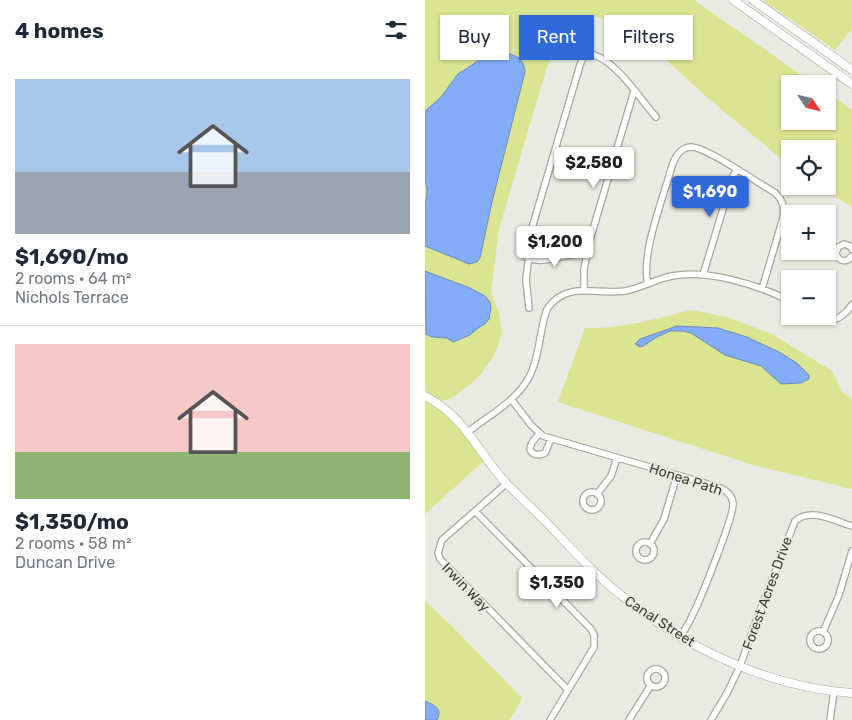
<!DOCTYPE html>
<html lang="en">
<head>
<meta charset="utf-8">
<style>
	:root { --surface:#fff; --page:#f2f2f3; --text:#1f2937; --muted:#747a83; --line:#e0e1e3; --accent:#2e69d7 }
	body { margin:0; font-family:Rubik,sans-serif; background:var(--page); color:var(--text); height:100vh; display:flex; flex-direction:column; font-size:19px; white-space:nowrap }
	* { box-sizing:border-box; margin:0 }
	p { font-size:16px; color:var(--muted) }
	.icon { flex:none; width:28px; height:28px; fill:none; stroke:currentColor; stroke-width:2; stroke-linecap:round; stroke-linejoin:round }
	.map { position:relative; flex:1; overflow:hidden }
	.side { display:flex; flex-direction:column; background:var(--surface); width:425px }
	.side>* { flex:none }
	.top-card { position:absolute; left:15px; top:15px; width:336px; height:45px; display:flex; gap:10px }
	.needle { width:32px; rotate:125deg }
	.controls { position:absolute; left:356px; top:75px; display:grid; gap:10px }
	.controls a { display:grid; place-items:center; width:55px; height:55px; border-radius:0px; background:var(--surface); box-shadow:0 1px 4px #0004; font-size:25px }
	.price { position:absolute; translate:-50% -42px; padding:0 11px; border-radius:5px; background:#fff; color:#222; font-size:16px; line-height:32px; filter:drop-shadow(0 1px 2px #0008) }
	.price::after { content:''; position:absolute; left:50%; top:30px; width:15px; height:11px; margin-left:-8px; background:inherit; clip-path:polygon(0 0,100% 0,50% 100%) }
	.price.on { background:var(--accent); color:#fff }
	ul { padding:0; list-style:none }
	li { display:grid; align-content:center; gap:10px; height:265px; padding:0 15px }
	li+li { border-top:1px solid var(--line) }
	li span { display:grid; place-items:center; height:155px; border-radius:0px; color:#555 }
	li>.icon { margin-inline-start:auto }
	span .icon { width:90px; height:90px; fill:#fffc; stroke-width:1 }
	li b { font-size:21px }
	h2 { display:flex; justify-content:space-between; align-items:center; height:60px; padding:0 15px; font-size:21px }
	.chip { padding:0 18px; border-radius:0px; background:var(--surface); box-shadow:0 1px 4px #0004; font-size:18px; line-height:45px }
	.chip.on { background:var(--accent); color:#fff }
	main { display:flex; flex:1; min-height:0 }
	.map>svg:first-child { display:block }
	.green { fill:#d9e590 }
	.water { fill:#83adf8; stroke:#6e8bbf }
	.lines { fill:none; stroke-linecap:round; stroke-linejoin:round }
	.street-casing { stroke:#a7a8a0; stroke-width:8 }
	.secondary-casing { stroke:#a7a8a0; stroke-width:9 }
	.street { stroke:#fff; stroke-width:5.5 }
	.secondary { stroke:#fff; stroke-width:8 }
	.labels { text-anchor:middle; stroke-width:4; stroke-linejoin:round; paint-order:stroke }
	.street-label { font-size:14px; fill:#3c3d39; stroke:#e9eae1 }
</style>
</head>
<body>
<main>
<section class="side">
<h2>4 homes<svg class="icon" aria-label="filters" viewBox="0 0 24 24"><path d="M4 7h16M4 17h16"/><circle cx="9" cy="7" r="2"/><circle cx="15" cy="17" r="2"/></svg></h2>
<ul>
<li><span style="background:linear-gradient(#a9c7e8 60%,#9aa5b1 0)"><svg class="icon" aria-label="home" viewBox="0 0 24 24"><path d="M3 11l9-7 9 7M6 9v11h12V9"/></svg></span><div><b>$1,690/mo</b><p>2 rooms · 64 m²</p><p>Nichols Terrace</p></div></li>
<li><span style="background:linear-gradient(#f6c9c9 70%,#8fb573 0)"><svg class="icon" aria-label="home" viewBox="0 0 24 24"><path d="M3 11l9-7 9 7M6 9v11h12V9"/></svg></span><div><b>$1,350/mo</b><p>2 rooms · 58 m²</p><p>Duncan Drive</p></div></li>
</ul>
</section>
<div class="map">
<svg width="427" height="720" viewBox="0 0 427 720">
	<rect width="100%" height="100%" fill="#e9eae1"/>
	<path class="green" d="M0 0H269L389 84H365V121H402L403 93 427 110V207L393 186H402V149H365V166L284 99 196 19 139 16 121 70 74 229 66 293 74 312 77 333 70 354 53 378 29 397 15 402 0 393Z
		M338 0H427V29L410 50Z
		M266 310 302 317 347 334 407 371 417 392 427 399V489L328 465 133 402 160 328C196 329 231 319 266 310Z
		M0 399 29 420 59 461 0 514Z
		M0 601 26 625 97 698 85 720H0Z"/>
	<path class="water" d="M71 52C86 52 99 57 100 72L67 202 55 258 52 262 44 264 0 246C0 232 0 218 0 205 1 196 4 191 0 182V111L16 97 33 74 56 59Z
		M0 271 45 288 60 296 65 302 66 308 64 319 60 324 53 328 45 335 28 342 22 338 7 337 1 334Z
		M252 326 293 328 322 337 356 353 373 364 384 375V379L376 383 356 384 336 366 300 355 266 333 258 331H245L232 337 218 346 215 347 210 344 215 339Z
		M0 701C9 705 18 708 12 720H0Z"/>
	<g class="lines">
		<g class="street-casing">
			<path id="street" d="M137 46C149 49 163 52 174 57 196 68 215 99 231 117
				M427 249 425 246 419 244 413 247 411 253C412 259 417 262 423 260L427 256
				M102 258C120 265 141 253 162 253
				M278 275 308 176 312 170
				M223 284C215 255 239 196 247 166 250 157 255 148 265 147 279 145 334 184 349 192 358 200 360 207 358 218L337 289
				M159 291V269L164 243 209 91
				M104 308 101 280 107 228 155 65 160 53
				M392 316C407 325 417 318 427 305
				M86 399 106 425 118 436 293 487C301 490 307 494 308 503 310 514 275 601 267 616 264 623 260 630 255 636
				M43 432C63 416 90 402 103 379 115 358 114 331 122 309 142 280 171 295 200 291 216 288 231 279 247 276 283 269 333 285 365 301
				M114 434C112 437 107 441 106 445 102 455 114 456 120 453L126 439
				M82 483 17 540 13 553 15 559 143 690
				M158 501a9 9 0 1 1 18 0a9 9 0 1 1-18 0Z
				M172 494 186 476 192 458
				M50 511 166 629 169 635V647L125 720
				M211 551a9 9 0 1 1 18 0a9 9 0 1 1-18 0Z
				M225 544 239 519 252 475
				M385 640a9 9 0 1 1 18 0a9 9 0 1 1-18 0Z
				M398 632 414 595 427 551
				M222 678a9 9 0 1 1 18 0a9 9 0 1 1-18 0Z
				M204 720 226 685
				M286 720 302 693 315 666 331 621 370 521C386 507 410 521 427 526
				M405 720 409 691"/>
		</g>
		<g class="secondary-casing">
			<path id="secondary" d="M308 0 427 84
				M328 0 427 70
				M0 396C42 418 52 452 82 484 95 497 109 510 123 524 146 548 169 574 196 595 260 648 343 687 427 693"/>
		</g>
		<use href="#street" class="street"/>
		<use href="#secondary" class="secondary"/>
	</g>
	<g class="labels">
		<g class="street-label">
			<text transform="translate(261 479) rotate(18)" y="5">Honea Path</text>
			<text transform="translate(41 587) rotate(46)" y="5">Irwin Way</text>
			<text transform="translate(342 593) rotate(-70)" y="5">Forest Acres Drive</text>
			<text transform="translate(235 621) rotate(33)" y="5">Canal Street</text>
		</g>
	</g>
</svg>
<div class="controls">
<a><svg class="needle" viewBox="-14 -14 28 28"><path d="M0-13l5 13h-10z" fill="#e53935"/><path d="M0 13l5-13h-10z" fill="#747a83"/></svg></a>
<a><svg class="icon" aria-label="locate" viewBox="0 0 24 24"><circle cx="12" cy="12" r="6"/><path d="M12 2v4M12 18v4M2 12h4M18 12h4"/></svg></a>
<a>+</a>
<a>−</a>
</div>
<b class="price" style="left:169px;top:189px">$2,580</b>
<b class="price on" style="left:285px;top:218px">$1,690</b>
<b class="price" style="left:130px;top:268px">$1,200</b>
<b class="price" style="left:132px;top:609px">$1,350</b>
<div class="top-card">
<a class="chip">Buy</a>
<a class="chip on">Rent</a>
<a class="chip">Filters</a>
</div>
</div>
</main>
</body>
</html>
